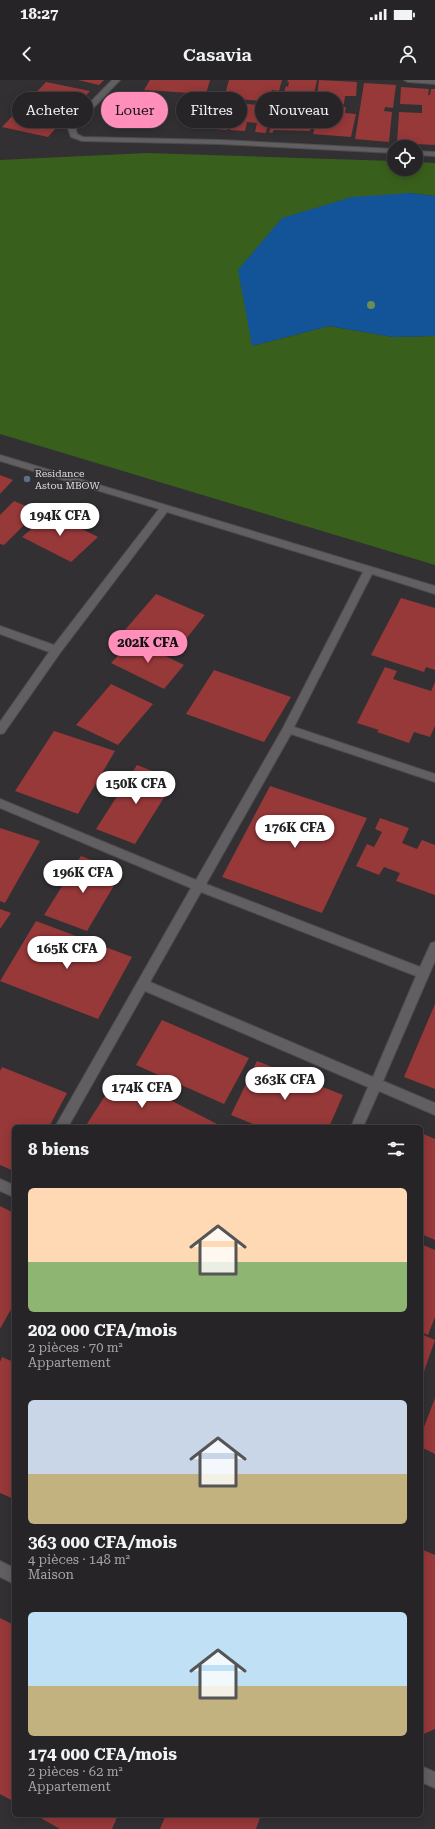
<!DOCTYPE html>
<html lang="fr">
<head>
<meta charset="utf-8">
<style>
	:root { --surface:#262426; --page:#323032; --text:#f1f3f6; --muted:#a4a4a7; --line:#424143; --accent:#ff8eba }
	body { margin:0; font-family:"Roboto Serif",serif; background:var(--page); color:var(--text); height:100vh; display:flex; flex-direction:column; font-size:15px; white-space:nowrap }
	* { box-sizing:border-box; margin:0 }
	p { font-size:13px; color:var(--muted) }
	.icon { flex:none; width:22px; height:22px; fill:none; stroke:currentColor; stroke-width:2; stroke-linecap:round; stroke-linejoin:round }
	.map { position:relative; flex:1; overflow:hidden }
	.sheet { position:absolute; left:12px; top:1045px; width:411px; height:692px; display:flex; flex-direction:column; background:var(--surface); border-radius:6px; box-shadow:0 2px 10px #0003,0 0 0 1px var(--line) }
	.sheet>* { flex:none }
	.banner { position:absolute; left:12px; top:12px; width:411px; height:36px; display:flex; gap:8px }
	.tools { position:absolute; left:387px; top:60px; display:grid; gap:8px }
	.tools a { display:grid; place-items:center; width:36px; height:36px; border-radius:50%; background:var(--surface); box-shadow:0 2px 10px #0003,0 0 0 1px var(--line); font-size:20px }
	.price { position:absolute; translate:-50% -34px; padding:0 9px; border-radius:14px; background:#fff; color:#222; font-size:13px; line-height:26px; filter:drop-shadow(0 1px 2px #0008) }
	.price::after { content:''; position:absolute; left:50%; top:24px; width:12px; height:9px; margin-left:-6px; background:inherit; clip-path:polygon(0 0,100% 0,50% 100%) }
	.price.selected { background:var(--accent); color:#111 }
	ul { padding:0; list-style:none }
	li { display:grid; align-content:center; gap:8px; height:212px; padding:0 16px }
	li span { display:grid; place-items:center; height:124px; border-radius:6px; color:#555 }
	li>.icon { margin-inline-start:auto }
	span .icon { width:72px; height:72px; fill:#fffc; stroke-width:1 }
	li b { font-size:17px }
	h2 { display:flex; justify-content:space-between; align-items:center; height:48px; padding:0 16px; font-size:17px }
	.pill { padding:0 14px; border-radius:18px; background:var(--surface); box-shadow:0 2px 10px #0003,0 0 0 1px var(--line); font-size:14px; line-height:36px }
	.pill.selected { background:var(--accent); color:#111 }
	.status { display:flex; justify-content:space-between; align-items:center; height:28px; padding:0 20px; background:var(--surface); direction:ltr }
	.status svg { height:11px; fill:currentColor }
	header { display:flex; justify-content:space-between; align-items:center; height:52px; padding:0 16px; background:var(--surface); font-size:18px; font-weight:600 }
	.map>svg:first-child { display:block }
	.green { fill:#395f1c }
	.water { fill:#135397 }
	.building { fill:#973839 }
	.lines { fill:none; stroke-linecap:round; stroke-linejoin:round }
	.minor-casing { stroke:#4d4b4d; stroke-width:2 }
	.minor { fill:#615f61; fill-rule:evenodd }
	.tree { fill:#6b8e52 }
	.service-dot { fill:#5c6f8a; stroke:#323032; stroke-width:1.5 }
	.labels { text-anchor:middle; stroke-width:3; stroke-linejoin:round; paint-order:stroke }
	.far-poi-label { font-size:10px; fill:#dfdedf; stroke:#323032; text-anchor:start }
</style>
</head>
<body>
<div class="status"><b>18:27</b><svg viewBox="0 0 49 12"><path d="M0 12V9h3v3zM5 12V6h3v6zM10 12V3h3v9zM15 12V0h3v12zM26 1h20v11H26zM47 4h2v5h-2z"/></svg></div>
<header><svg class="icon" aria-label="back" viewBox="0 0 24 24"><path d="M15 5l-7 7 7 7"/></svg>Casavia<svg class="icon" aria-label="person" viewBox="0 0 24 24"><circle cx="12" cy="8" r="4"/><path d="M4 21q1-7 8-7t8 7"/></svg></header>
<div class="map">
<svg width="435" height="1749" viewBox="0 0 435 1749">
	<rect width="100%" height="100%" fill="#323032"/>
	<path class="green" d="M147 73 394 81V89H416V82L435 83V116L410 113 252 266 329 246 393 257 435 256V485L0 354V80Z"/>
	<path class="water" d="M410 113 435 116V256L393 257 329 246 252 266 238 190 282 138 352 117Z"/>
	<path class="building" d="M78 0H104L99 5Z
		M150 0H210L206 14 144 10Z
		M229 0H282L279 11 272 10 271 14H278L276 22 224 18Z
		M288 0H317L312 23 282 18 286 6 288 7 289 2H287Z
		M319 0 357 2 356 16H345L344 24 316 23Z
		M46 2 90 11 74 29 29 20Z
		M364 3 396 5 393 28 385 27 384 31 392 32 389 62 355 59Z
		M401 7 429 9 428 15H430L431 9H435V65L397 63 399 32 422 33V25L400 24Z
		M201 21 234 24 227 50 204 48 206 43 195 42Z
		M236 23 271 26 266 53 255 52 257 43 247 42 245 51 230 50Z
		M282 23 293 24 292 27 303 28 304 25 317 26 310 51 274 50 272 53 269 52Z
		M327 25 346 27 345 33 356 34 351 57 313 54 319 31H325Z
		M17 31 63 40 48 57 2 47Z
		M0 395 13 400 0 414Z
		M14 421 38 431 4 465 0 464V435Z
		M50 433 98 457 71 482 22 457Z
		M156 514 205 535 175 573 124 551Z
		M401 518 435 528V590L426 587 424 592 371 575Z
		M133 560 184 585 164 609 111 583Z
		M385 587 397 591 393 599 431 611 435 602V646L430 657 414 652 409 663 377 652 379 650 357 643Z
		M214 590 291 617 264 662 186 634Z
		M111 604 153 624 118 665 76 645Z
		M54 651 115 671 78 734 15 711Z
		M137 685 175 700 135 764 96 749Z
		M270 706 367 738 322 833 222 797Z
		M380 738 409 748 402 763 417 769 422 760 435 765V815L396 801 400 793 384 787 379 795 356 786 367 764 374 767 382 752 375 749Z
		M0 748 40 761 5 823 0 821Z
		M81 776 122 792 87 851 44 835Z
		M0 829 11 833 0 849Z
		M36 841 132 877 98 939 0 901Z
		M435 924V1009L404 997Z
		M162 940 249 978 224 1024 136 985Z
		M257 981 343 1015 329 1047H260L231 1035Z
		M2 987 67 1013 49 1047H14V1091L0 1085V991Z
		M119 994 223 1047H85Z
		M421 1053 435 1059V1160L421 1154Z
		M0 1126 14 1133V1224L0 1249Z
		M421 1164 435 1170V1237L428 1255 421 1252Z
		M421 1254 435 1260 421 1300Z
		M2 1277 14 1282V1419L0 1413V1282Z
		M435 1318V1374L421 1367V1355Z
		M421 1469 435 1475V1649L421 1655Z
		M0 1538 14 1545V1714L11 1720 0 1714Z
		M40 1735H118L112 1749H60L39 1737Z
		M162 1735H261L256 1749H160L165 1737Z"/>
	<g class="lines">
		<g class="minor-casing">
			<path id="minor" d="M112 0H120L80 42 76 49 77 54 83 57 220 60 394 69V73L220 64 82 61 71 57 68 49 74 39Z
				M404 0H435V4L408 2Z
				M416 71 435 72V76L416 75Z
				M0 375 435 506V514L372 494 294 647 435 694V702L291 654 206 804 420 887 431 863 435 862V881L383 1001 435 1023V1035L379 1011 363 1047H351L368 1007 145 911 68 1047H55L191 808 0 728V719L196 800 283 648 363 492 167 432 60 573 4 653 0 654V642L49 572 0 554V546L54 565 159 429 0 381ZM201 812 416 896 373 997 150 902Z
				M0 1099 14 1105V1117L0 1111Z
				M0 1481 14 1488V1504L0 1497Z
				M421 1686 435 1692V1708L421 1702Z"/>
		</g>
		<use href="#minor" class="minor"/>
	</g>
	<circle class="tree" cx="371" cy="225" r="4"/>
	<circle class="service-dot" cx="27" cy="399" r="4"/>
	<g class="labels">
		<g class="far-poi-label">
			<text x="35" y="397">Residance<tspan x="35" dy="12">Astou MBOW</tspan></text>
		</g>
	</g>
</svg>
<div class="tools">
<a><svg class="icon" aria-label="locate" viewBox="0 0 24 24"><circle cx="12" cy="12" r="6"/><path d="M12 2v4M12 18v4M2 12h4M18 12h4"/></svg></a>
</div>
<b class="price" style="left:60px;top:457px">194K CFA</b>
<b class="price selected" style="left:148px;top:584px">202K CFA</b>
<b class="price" style="left:136px;top:725px">150K CFA</b>
<b class="price" style="left:295px;top:769px">176K CFA</b>
<b class="price" style="left:83px;top:814px">196K CFA</b>
<b class="price" style="left:67px;top:890px">165K CFA</b>
<b class="price" style="left:285px;top:1021px">363K CFA</b>
<b class="price" style="left:142px;top:1029px">174K CFA</b>
<div class="banner">
<a class="pill">Acheter</a>
<a class="pill selected">Louer</a>
<a class="pill">Filtres</a>
<a class="pill">Nouveau</a>
</div>
<section class="sheet">
<h2>8 biens<svg class="icon" aria-label="filters" viewBox="0 0 24 24"><path d="M4 7h16M4 17h16"/><circle cx="9" cy="7" r="2"/><circle cx="15" cy="17" r="2"/></svg></h2>
<ul>
<li><span style="background:linear-gradient(#ffd9b3 60%,#8fb573 0)"><svg class="icon" aria-label="home" viewBox="0 0 24 24"><path d="M3 11l9-7 9 7M6 9v11h12V9"/></svg></span><div><b>202 000 CFA/mois</b><p>2 pièces · 70 m²</p><p>Appartement</p></div></li>
<li><span style="background:linear-gradient(#c9d6e8 60%,#c2b280 0)"><svg class="icon" aria-label="home" viewBox="0 0 24 24"><path d="M3 11l9-7 9 7M6 9v11h12V9"/></svg></span><div><b>363 000 CFA/mois</b><p>4 pièces · 148 m²</p><p>Maison</p></div></li>
<li><span style="background:linear-gradient(#bfe0f5 60%,#c2b280 0)"><svg class="icon" aria-label="home" viewBox="0 0 24 24"><path d="M3 11l9-7 9 7M6 9v11h12V9"/></svg></span><div><b>174 000 CFA/mois</b><p>2 pièces · 62 m²</p><p>Appartement</p></div></li>
</ul>
</section>
</div>
</body>
</html>
